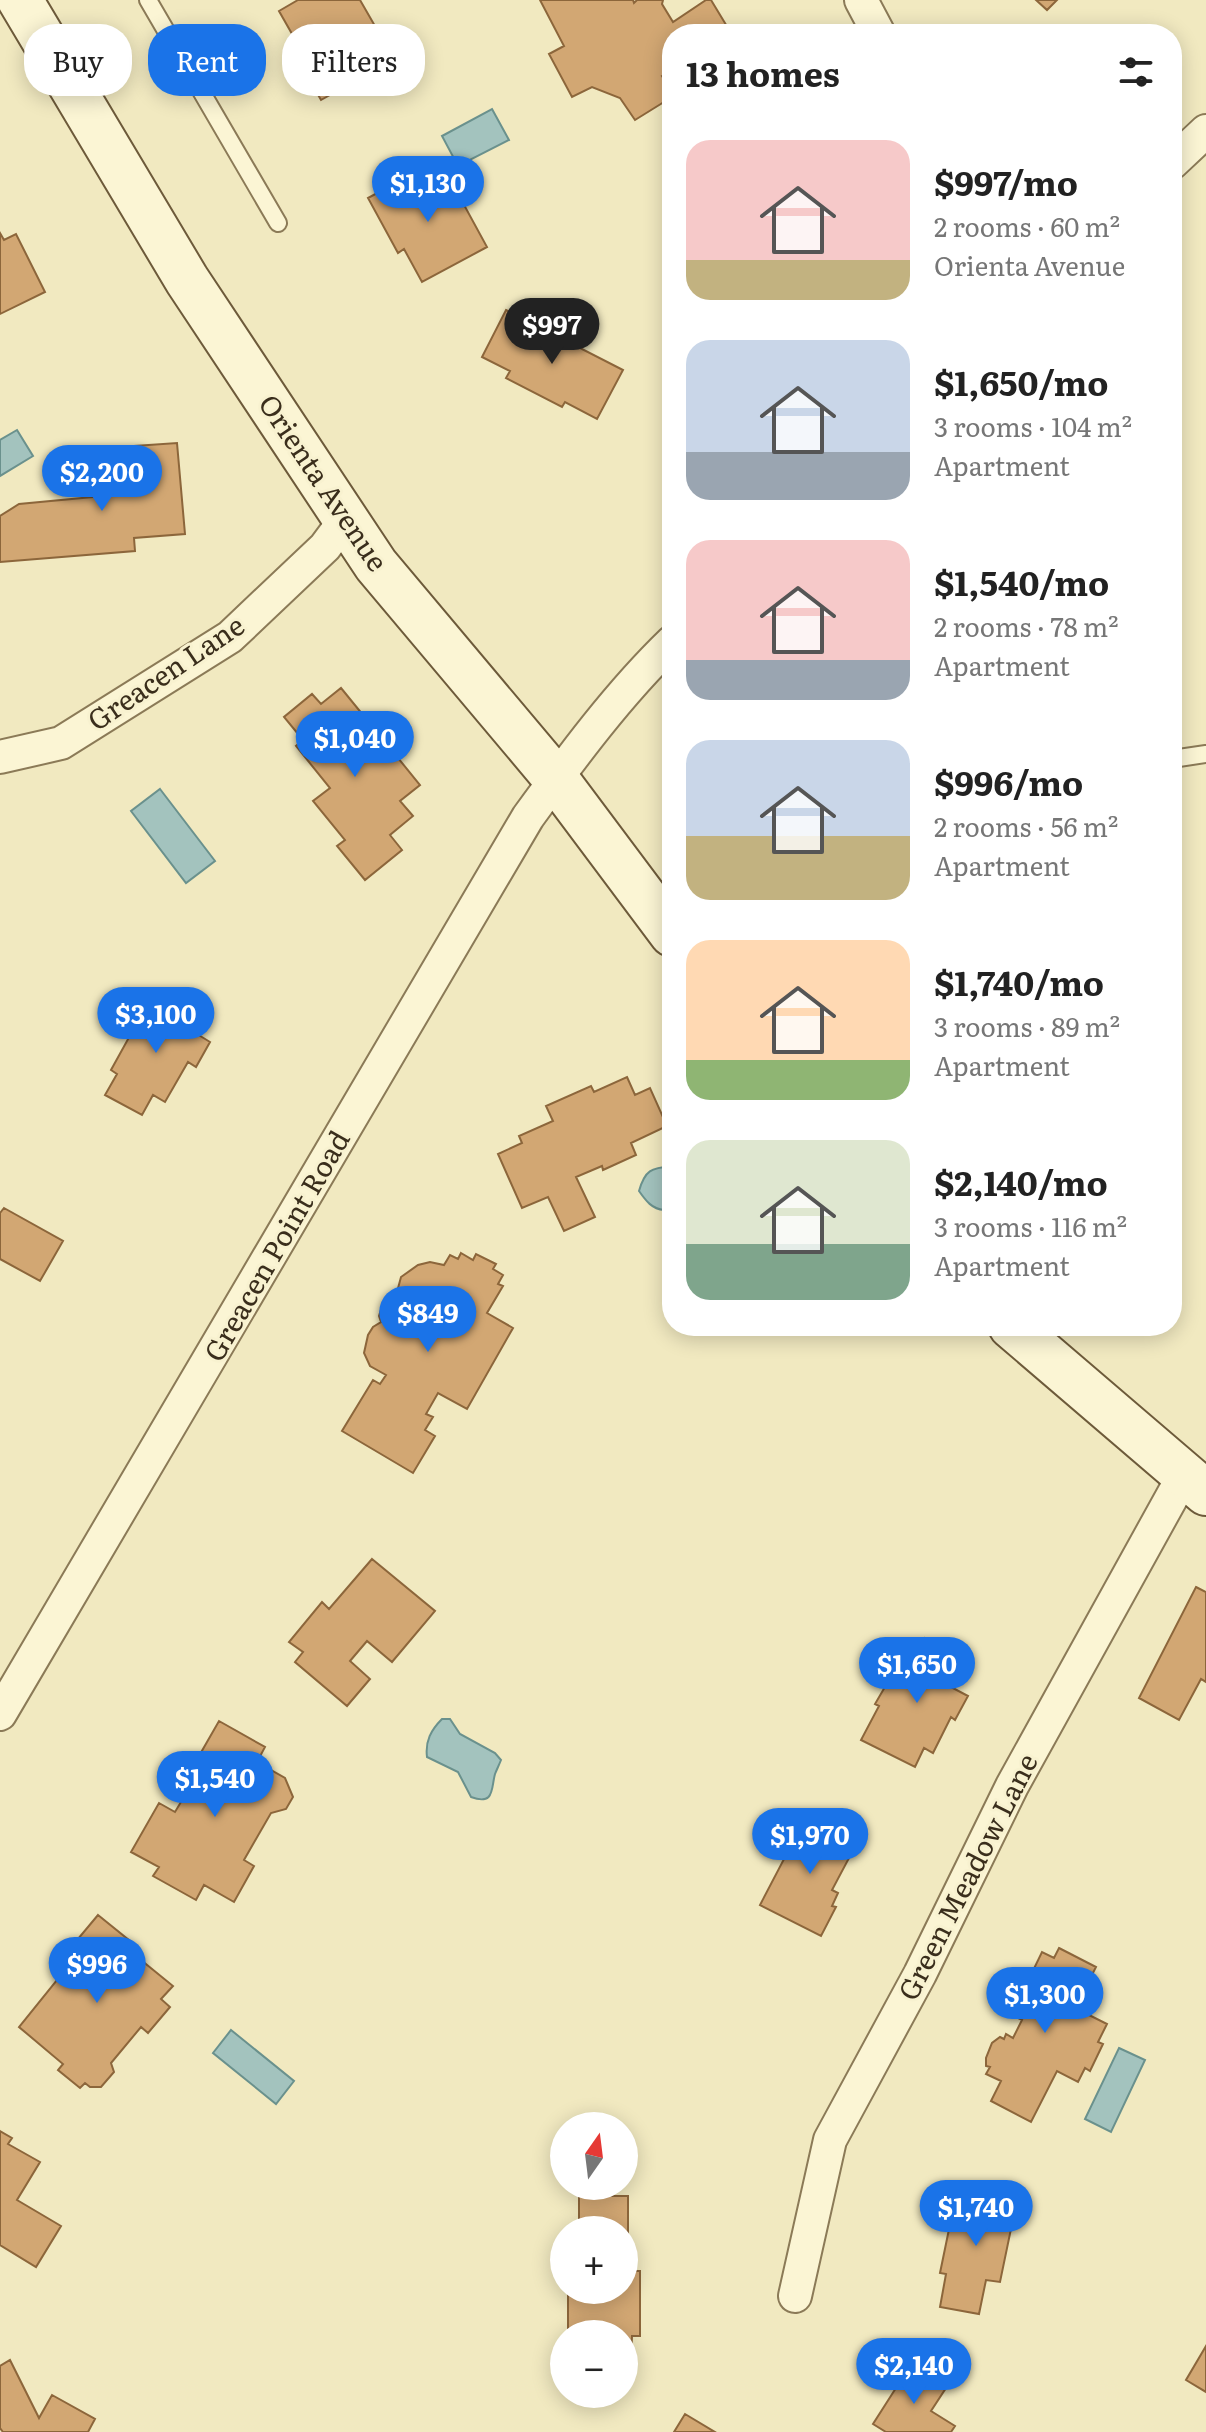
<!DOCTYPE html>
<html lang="en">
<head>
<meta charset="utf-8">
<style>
	:root { --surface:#fff; --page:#f2f2f2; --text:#222; --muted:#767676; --accent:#1a73e8 }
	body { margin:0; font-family:Literata,serif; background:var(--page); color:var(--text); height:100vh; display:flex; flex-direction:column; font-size:30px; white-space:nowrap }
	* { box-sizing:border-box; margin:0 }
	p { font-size:26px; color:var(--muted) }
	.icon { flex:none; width:44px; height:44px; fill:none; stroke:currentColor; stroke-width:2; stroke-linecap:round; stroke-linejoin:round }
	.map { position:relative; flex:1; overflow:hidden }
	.side { position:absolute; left:662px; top:24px; width:520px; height:1312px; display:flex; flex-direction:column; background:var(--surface); border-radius:32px; box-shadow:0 4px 20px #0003 }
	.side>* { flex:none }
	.hud { position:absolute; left:24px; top:24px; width:518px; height:72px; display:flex; gap:16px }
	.needle { width:52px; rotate:14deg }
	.tools { position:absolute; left:550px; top:2112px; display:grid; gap:16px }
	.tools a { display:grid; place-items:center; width:88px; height:88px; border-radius:50%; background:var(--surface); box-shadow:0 4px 20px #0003; font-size:40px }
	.price { position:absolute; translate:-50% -68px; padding:0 18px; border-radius:28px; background:var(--accent); color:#fff; font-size:26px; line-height:52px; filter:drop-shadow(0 2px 4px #0008) }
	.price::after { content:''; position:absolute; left:50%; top:48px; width:24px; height:18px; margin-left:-12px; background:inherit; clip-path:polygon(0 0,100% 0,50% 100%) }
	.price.current { background:#222; color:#fff }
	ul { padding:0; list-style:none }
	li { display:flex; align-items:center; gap:24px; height:200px; padding:0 24px }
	li span { display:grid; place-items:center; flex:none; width:224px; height:160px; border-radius:24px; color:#555 }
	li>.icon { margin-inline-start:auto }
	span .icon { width:96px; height:96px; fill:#fffc; stroke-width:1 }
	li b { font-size:34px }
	h2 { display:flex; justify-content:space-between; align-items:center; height:96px; padding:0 24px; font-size:34px }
	.tag { padding:0 28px; border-radius:32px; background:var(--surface); box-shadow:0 4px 20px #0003; font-size:28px; line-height:72px }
	.tag.current { background:var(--accent); color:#fff }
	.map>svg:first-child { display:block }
	.water { fill:#a3c3be; stroke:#6a918d; stroke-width:2 }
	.building { fill:#d2a773; stroke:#8c663b; stroke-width:2 }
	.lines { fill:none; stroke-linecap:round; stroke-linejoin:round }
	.lane-casing { stroke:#8b7a57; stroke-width:20 }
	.street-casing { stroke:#8b7a57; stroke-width:36 }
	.secondary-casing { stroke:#6d5a3a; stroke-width:48 }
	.lane { stroke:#fbf5d4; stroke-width:16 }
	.street { stroke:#fbf5d4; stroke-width:32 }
	.secondary { stroke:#fbf5d4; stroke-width:44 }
	.labels { text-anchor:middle; stroke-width:6; stroke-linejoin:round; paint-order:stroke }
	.street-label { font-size:28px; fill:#3a2e1c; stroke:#f8f2d0 }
</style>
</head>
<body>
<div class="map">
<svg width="1206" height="2432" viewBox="0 0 1206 2432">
	<rect width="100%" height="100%" fill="#f1e9c0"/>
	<path class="water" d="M492 109 509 140 458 166 442 136Z
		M17 430 33 456 0 476V440Z
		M160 789 215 861 186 883 131 811Z
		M672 1166V1200L664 1210C652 1209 646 1201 639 1191 645 1170 651 1168 672 1166Z
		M442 1719H450L460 1734 495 1753 501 1760C499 1765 497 1769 495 1774 491 1788 495 1806 471 1797L458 1772 427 1757C425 1741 431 1730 442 1719Z
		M231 2030 294 2081 276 2104 213 2053Z
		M1119 2048 1145 2060 1111 2132 1085 2119Z"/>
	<path class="building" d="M298 0H360L394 59 321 100 297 58 304 55 279 11Z
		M540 0H633L634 3 637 0H663L662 4 673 22 706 0H711L731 33 672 34V70L662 76 672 91V97L635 120 620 98 592 87 572 97 549 54 564 46Z
		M1036 0H1057L1047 10Z
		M445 170 487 247 422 282 404 249 398 253 368 198 405 178 411 189Z
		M0 233 4 240 16 234 45 292 0 314Z
		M506 310 623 370 597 419 565 402 562 407 506 378 510 371 482 357Z
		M177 443 185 534 134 538 135 551 0 562V516L19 504 124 494 120 447Z
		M341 688 420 785 400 801 413 816 390 835 402 850 365 880 337 846 345 840 313 801 330 788 296 746 303 740 284 717 312 694 321 704Z
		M170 999 205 1019 197 1034 210 1042 196 1067 188 1062 165 1102 153 1095 142 1115 105 1095 117 1074 111 1070 132 1032 126 1029 141 1002 163 1014Z
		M627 1077 635 1095 650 1088 667 1126 631 1143 636 1155 603 1170 602 1166 576 1177 595 1217 564 1231 548 1197 522 1208 498 1154 522 1143 519 1136 553 1121 546 1106 591 1086 594 1092Z
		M4 1208 63 1241 40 1281 0 1259V1213Z
		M461 1253 473 1260 476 1254 496 1264 493 1269 503 1275 498 1284 503 1286 487 1313 513 1328 467 1409 438 1393 426 1414 433 1417 425 1430 435 1436 413 1473 342 1431 373 1380 380 1384 386 1375 370 1366 364 1353 368 1335 373 1327 381 1322 379 1316 383 1303 390 1295 397 1292 401 1277 418 1265 430 1262 444 1265 450 1255 458 1259Z
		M372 1559 435 1611 392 1662 367 1641 350 1661 370 1679 347 1706 295 1662 303 1652 289 1642 322 1602 329 1609Z
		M1196 1587 1206 1592V1682L1201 1679 1179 1720 1139 1698Z
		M925 1638 963 1658 949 1686 968 1696 955 1720 951 1717 933 1753 924 1748 915 1767 861 1740 879 1706 875 1704 903 1656 913 1662Z
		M219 1721 265 1747 257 1762 285 1778 293 1797 286 1809 271 1813 244 1860 254 1866 234 1902 204 1885 196 1900 153 1876 159 1867 131 1852 159 1803 175 1812 202 1767 195 1763Z
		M807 1815 858 1841 832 1890 838 1893 832 1906 836 1907 821 1936 760 1905Z
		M98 1915 135 1945 130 1951 173 1986 161 1999 170 2007 148 2033 141 2027 111 2063 114 2072 101 2087H90L85 2083 80 2088 58 2070 63 2064 19 2027 70 1964 62 1958Z
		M1059 1948 1096 1967 1075 2008 1107 2024 1098 2042 1103 2044 1090 2071 1085 2068 1078 2082 1057 2071 1031 2122 991 2101 1001 2081 986 2074 990 2067 986 2066V2058L992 2043 1000 2037 1004 2039 1006 2034 1013 2038 1022 2020 1010 2014 1009 1999 1016 1986 1028 1981 1042 1952 1054 1958Z
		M0 2131 12 2138 8 2144 40 2162 17 2200 61 2226 36 2267 0 2245Z
		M973 2185 1018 2195 1000 2282 986 2280 979 2314 940 2307 946 2274 940 2273 954 2205 969 2208Z
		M579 2196H628V2271H640V2336H632L630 2385H624V2334H568V2290H624V2230H579Z
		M1206 2346V2392L1186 2380Z
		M10 2360 39 2418 52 2395 95 2419 88 2432H3L0 2428V2366Z
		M910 2366 946 2388 931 2411 955 2426 951 2432H886L873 2424Z
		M685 2414 715 2432H674Z"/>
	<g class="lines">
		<g class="lane-casing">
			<path id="lane" d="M148 0 278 223
				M1172 759 1206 754"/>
		</g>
		<g class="street-casing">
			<path id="street" d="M861 0 879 34
				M1172 163 1206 131
				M0 757 61 743 230 637 325 547 345 520
				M0 1714 528 817C571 758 619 693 672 642
				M795 2296 830 2140 920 1974 1012 1786 1184 1475"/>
		</g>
		<g class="secondary-casing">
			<path id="secondary" d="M20 0 187 280 376 565 556 779 672 934
				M1011 1326 1206 1493"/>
		</g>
		<use href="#lane" class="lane"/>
		<use href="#street" class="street"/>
		<use href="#secondary" class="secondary"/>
	</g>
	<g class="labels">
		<g class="street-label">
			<text transform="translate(323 483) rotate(56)" y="10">Orienta Avenue</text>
			<text transform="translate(166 673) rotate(-34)" y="10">Greacen Lane</text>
			<text transform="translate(277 1246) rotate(-60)" y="10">Greacen Point Road</text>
			<text transform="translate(968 1877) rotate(-63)" y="10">Green Meadow Lane</text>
		</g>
	</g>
</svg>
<div class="tools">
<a><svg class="needle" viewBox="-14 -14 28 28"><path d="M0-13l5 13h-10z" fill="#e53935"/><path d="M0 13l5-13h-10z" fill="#767676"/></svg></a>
<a>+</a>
<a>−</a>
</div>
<b class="price" style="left:428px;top:224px">$1,130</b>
<b class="price current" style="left:552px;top:366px">$997</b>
<b class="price" style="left:102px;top:513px">$2,200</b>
<b class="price" style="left:355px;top:779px">$1,040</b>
<b class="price" style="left:156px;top:1055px">$3,100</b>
<b class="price" style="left:428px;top:1354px">$849</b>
<b class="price" style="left:917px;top:1705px">$1,650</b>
<b class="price" style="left:215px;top:1819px">$1,540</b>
<b class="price" style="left:810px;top:1876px">$1,970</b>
<b class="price" style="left:97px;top:2005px">$996</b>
<b class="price" style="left:1045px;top:2035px">$1,300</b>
<b class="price" style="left:976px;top:2248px">$1,740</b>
<b class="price" style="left:914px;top:2406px">$2,140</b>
<div class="hud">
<a class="tag">Buy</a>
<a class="tag current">Rent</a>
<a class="tag">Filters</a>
</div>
<section class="side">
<h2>13 homes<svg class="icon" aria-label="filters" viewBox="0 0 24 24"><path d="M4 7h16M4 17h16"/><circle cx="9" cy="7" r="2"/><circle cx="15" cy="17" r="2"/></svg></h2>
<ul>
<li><span style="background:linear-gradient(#f6c9c9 75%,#c2b280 0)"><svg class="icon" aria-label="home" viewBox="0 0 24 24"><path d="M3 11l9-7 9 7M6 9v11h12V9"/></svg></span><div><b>$997/mo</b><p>2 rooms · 60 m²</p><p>Orienta Avenue</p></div></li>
<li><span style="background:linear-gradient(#c9d6e8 70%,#9aa5b1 0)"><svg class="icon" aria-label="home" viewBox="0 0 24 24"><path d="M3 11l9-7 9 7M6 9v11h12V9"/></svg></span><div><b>$1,650/mo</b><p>3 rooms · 104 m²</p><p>Apartment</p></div></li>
<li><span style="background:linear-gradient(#f6c9c9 75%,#9aa5b1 0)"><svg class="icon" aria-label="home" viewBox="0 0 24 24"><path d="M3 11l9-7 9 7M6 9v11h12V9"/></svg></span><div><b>$1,540/mo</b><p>2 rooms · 78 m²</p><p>Apartment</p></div></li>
<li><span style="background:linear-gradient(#c9d6e8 60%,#c2b280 0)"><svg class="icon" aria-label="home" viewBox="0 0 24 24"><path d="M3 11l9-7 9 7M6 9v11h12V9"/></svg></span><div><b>$996/mo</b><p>2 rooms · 56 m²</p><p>Apartment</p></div></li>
<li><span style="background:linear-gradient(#ffd9b3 75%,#8fb573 0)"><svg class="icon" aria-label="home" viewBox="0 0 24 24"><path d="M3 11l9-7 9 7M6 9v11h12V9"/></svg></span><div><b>$1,740/mo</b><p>3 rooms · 89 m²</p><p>Apartment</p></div></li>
<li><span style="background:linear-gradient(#dfe7d0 65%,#7fa58c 0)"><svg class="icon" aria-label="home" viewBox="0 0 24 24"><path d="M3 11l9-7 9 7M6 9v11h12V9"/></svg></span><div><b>$2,140/mo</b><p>3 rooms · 116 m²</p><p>Apartment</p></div></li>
</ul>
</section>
</div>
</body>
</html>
